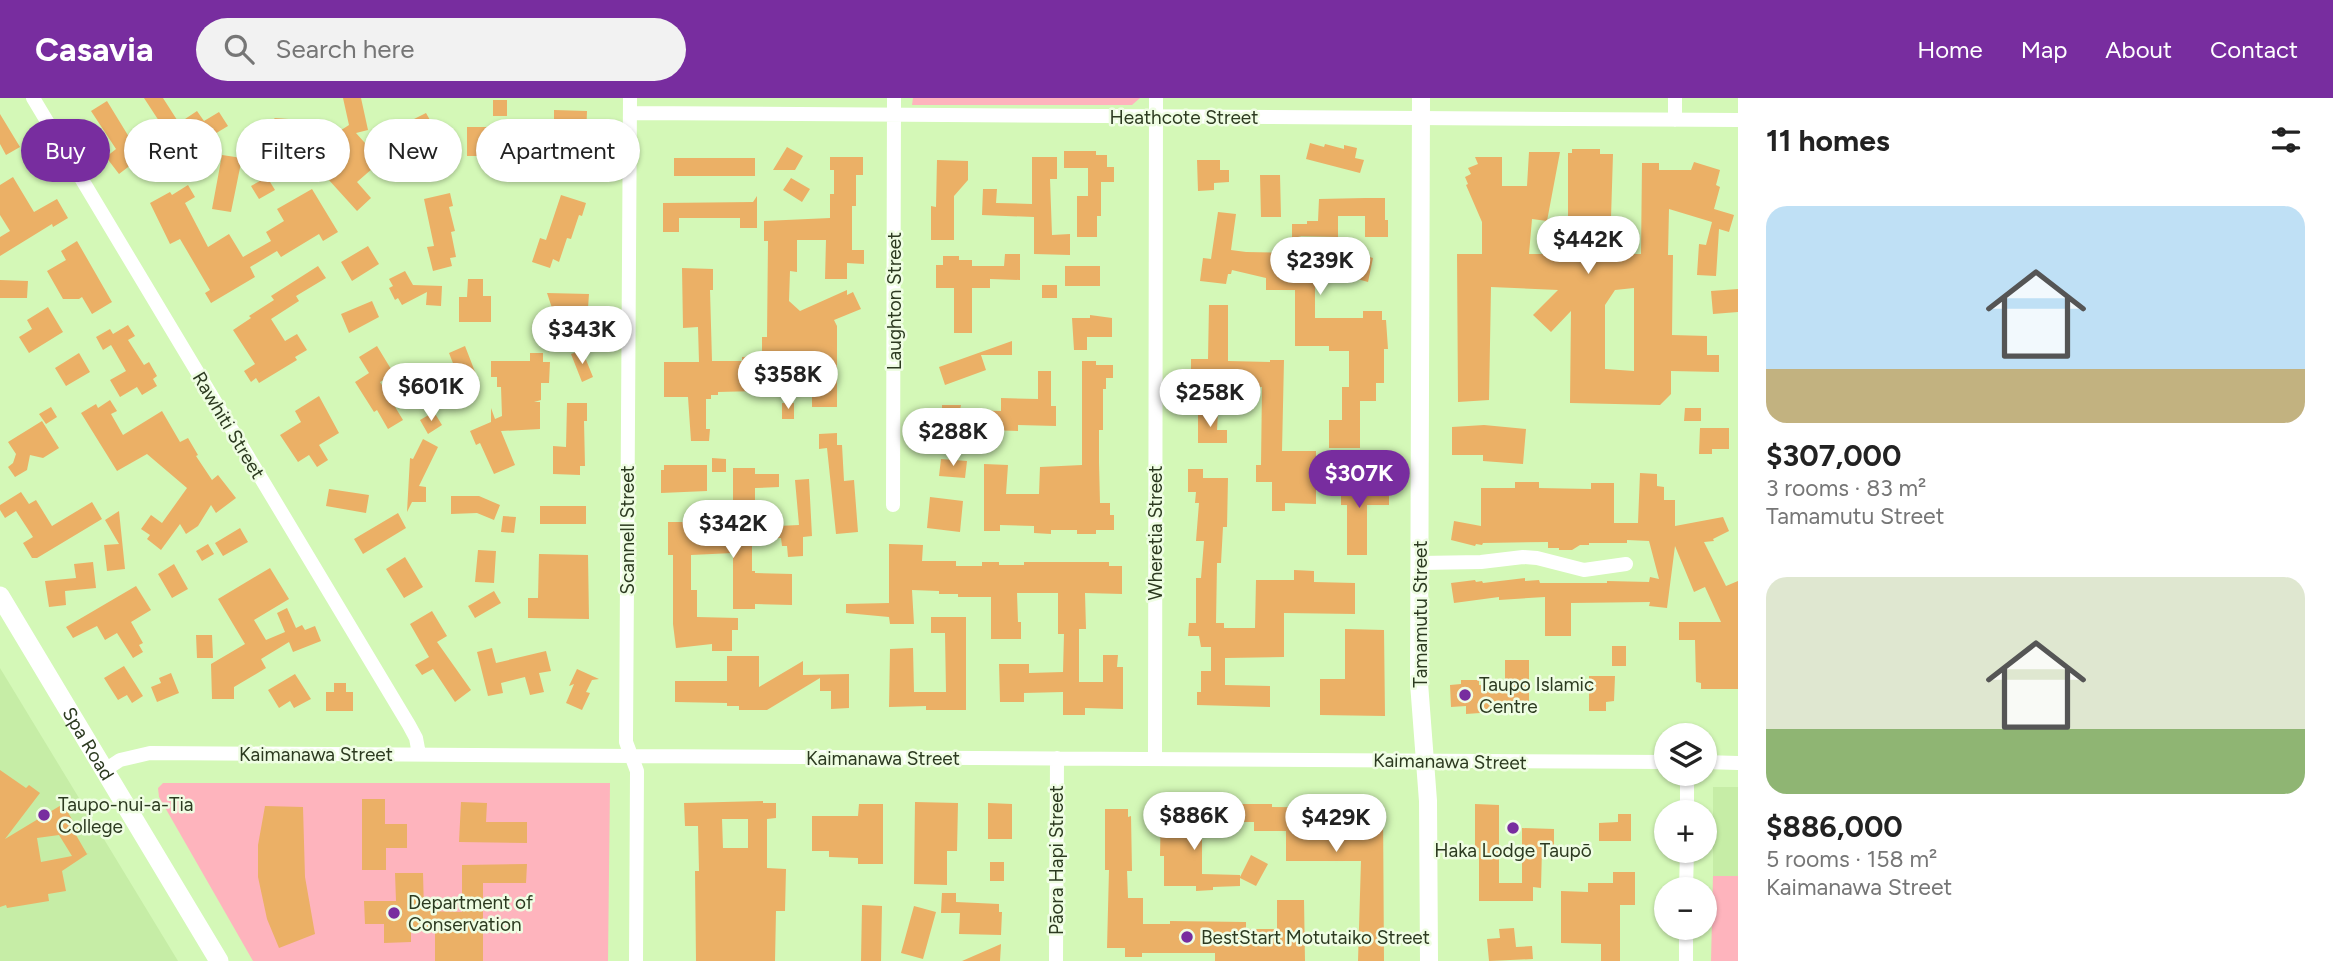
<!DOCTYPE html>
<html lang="en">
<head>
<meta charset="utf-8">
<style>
	:root { --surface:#fff; --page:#f2f2f2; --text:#222; --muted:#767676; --accent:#782d9f }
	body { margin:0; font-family:Figtree,sans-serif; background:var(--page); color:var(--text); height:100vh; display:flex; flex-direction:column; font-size:26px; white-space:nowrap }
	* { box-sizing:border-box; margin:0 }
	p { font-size:23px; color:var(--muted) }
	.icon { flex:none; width:38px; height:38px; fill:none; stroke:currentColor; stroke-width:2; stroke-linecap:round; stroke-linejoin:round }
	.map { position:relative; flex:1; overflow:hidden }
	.details { display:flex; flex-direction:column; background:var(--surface); width:595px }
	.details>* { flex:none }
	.hud { position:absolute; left:21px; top:21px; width:665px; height:63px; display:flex; gap:14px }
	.controls { position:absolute; left:1654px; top:625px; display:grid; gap:14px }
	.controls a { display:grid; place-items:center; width:63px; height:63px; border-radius:50%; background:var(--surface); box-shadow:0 2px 5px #0004; font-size:35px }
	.price { position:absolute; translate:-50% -60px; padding:0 16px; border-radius:24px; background:#fff; color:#222; font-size:23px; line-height:46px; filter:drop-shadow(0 2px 4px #0008) }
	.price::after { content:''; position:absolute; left:50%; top:42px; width:21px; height:16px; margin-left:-10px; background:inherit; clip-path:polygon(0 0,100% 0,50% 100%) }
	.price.current { background:var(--accent); color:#fff }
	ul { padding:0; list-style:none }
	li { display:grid; align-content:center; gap:14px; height:371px; padding:0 28px }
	li span { display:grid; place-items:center; height:217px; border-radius:21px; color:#555 }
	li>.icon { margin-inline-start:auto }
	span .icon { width:126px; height:126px; fill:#fffc; stroke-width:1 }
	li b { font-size:30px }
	h2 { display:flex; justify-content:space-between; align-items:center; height:84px; padding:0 28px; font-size:30px }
	.tag { padding:0 24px; border-radius:32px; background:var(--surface); box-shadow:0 2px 5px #0004; font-size:24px; line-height:63px }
	.tag.current { background:var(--accent); color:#fff }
	header { display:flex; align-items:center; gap:42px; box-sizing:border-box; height:98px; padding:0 35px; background:var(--accent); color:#fff }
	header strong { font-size:33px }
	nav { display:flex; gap:38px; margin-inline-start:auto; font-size:24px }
	.search { width:490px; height:63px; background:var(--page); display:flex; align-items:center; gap:18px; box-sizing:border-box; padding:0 24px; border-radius:38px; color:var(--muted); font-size:26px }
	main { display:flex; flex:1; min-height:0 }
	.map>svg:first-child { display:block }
	.built { fill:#c6eda6 }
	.green { fill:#feb4bd }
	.building { fill:#ebb066; fill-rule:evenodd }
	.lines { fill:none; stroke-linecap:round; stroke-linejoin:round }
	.minor { stroke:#fff; stroke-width:14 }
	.tertiary { stroke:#fff; stroke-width:18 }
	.secondary { stroke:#fff; stroke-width:19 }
	.poi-dot { fill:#782d9f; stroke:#effde3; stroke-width:2.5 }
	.labels { text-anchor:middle; stroke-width:5; stroke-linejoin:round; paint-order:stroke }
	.street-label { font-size:19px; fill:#2c3a20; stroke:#effde3 }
	.poi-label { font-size:19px; fill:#2c3a20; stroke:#effde3; text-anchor:start }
</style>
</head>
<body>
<header>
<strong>Casavia</strong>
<div class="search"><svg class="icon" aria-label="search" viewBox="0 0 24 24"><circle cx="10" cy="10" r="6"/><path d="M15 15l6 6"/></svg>Search here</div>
<nav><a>Home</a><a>Map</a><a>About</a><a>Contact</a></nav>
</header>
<main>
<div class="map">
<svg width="1738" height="863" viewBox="0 0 1738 863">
	<rect width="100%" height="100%" fill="#d4f8b7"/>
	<path class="built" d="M0 570 178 863H0Z
		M1713 689H1738V778H1713Z"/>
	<path class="green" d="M913 0H1140L1132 7H912Z
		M163 685H610L608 863H253L159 699 158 690Z
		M1713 778H1738V863H1711Z"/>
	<path class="building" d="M144 0H163L179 25 197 13 204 23 219 14 228 28 185 54 177 41 136 63 119 76 106 59 116 51 91 13 107 3 129 39 159 23Z
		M343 0H361L368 32 356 35 381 63 357 84 371 100 357 113 328 81 336 76 318 47 349 27Z
		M493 2H507V18H493Z
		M554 12 587 13 586 41H597V58H560V29H554Z
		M426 15 443 45 423 56 410 31 417 27 414 21Z
		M0 16 20 49 6 57 0 46Z
		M274 20 303 22 298 25 297 46 286 34 280 38 296 65 295 76 277 75 280 27Z
		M467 29H490V51H485L484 58H467Z
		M1310 45 1324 49 1325 46 1344 51V47L1357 50 1355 60 1364 62 1360 75 1306 61Z
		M787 49 803 58 795 72H773Z
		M1572 51H1600V56H1613L1611 120H1618V156H1641L1642 65H1659V72H1691L1694 64 1720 72 1716 87 1720 89 1714 111 1734 117 1729 134 1719 131 1716 178 1697 177 1699 146 1706 147 1712 124 1669 111 1668 157H1673L1672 237 1707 238V257H1719V274L1671 273V296L1660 307 1570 305 1571 213 1551 234 1533 217 1558 192 1491 189 1489 302 1458 304 1457 156H1482V124L1466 87 1468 86 1465 79 1471 76 1468 70 1478 66 1475 59H1502V88H1527L1529 54H1560L1547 123 1532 121 1529 156H1568V55H1572ZM1634 190V273L1605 271V207L1615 192Z
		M1064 53H1096V57H1107V69H1114V84H1101V118H1097V139H1077V98H1088V70H1064Z
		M222 57 242 60 231 114 212 111Z
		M522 58 540 59V71L522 70Z
		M830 59H863V77H856V108H852V152H864V166L847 165V181H825L826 142H797V174L790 173 789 203 800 213 847 192V197L853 194 861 211 834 222 837 228V309H812V273L757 272V293L718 294V297H711V301H706V331H710L709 343H691L688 299H664V264H699L698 229 683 230 682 170 713 171V192H710L712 263H742V259L762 258V239H767L768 143H764V123L830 120V96H834V72H830Z
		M1032 59H1057V81H1050L1052 137 1070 136V157L1034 156V119L982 117 983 91H997L996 105 1032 106Z
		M674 60H755V78H674Z
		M937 62 968 63V82L954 98V142H931V108L936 109Z
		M1197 62H1220V72H1229V84L1214 85V92L1198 93Z
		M401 65H421V79H401Z
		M1260 77H1280L1281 119H1261Z
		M13 79 34 114 57 101 68 120 53 129 52 126 0 158V139L10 133 0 117V87Z
		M267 79 275 92 259 101 251 88Z
		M791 80 810 91 802 104 783 92Z
		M188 87 195 99 185 105 208 149 229 136 243 159 271 143 266 134 284 123 277 111 312 91 338 134 323 143 319 136 281 159 277 153 250 169 255 179 211 205 205 195 210 192 180 141 170 146 150 105 170 94 172 97Z
		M450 95 453 108 449 109 455 133 451 134 456 159 450 160 452 168 433 173 427 149 434 148 424 101Z
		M561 97 586 105 582 118 579 117 571 141 567 140 559 164 553 161 550 170 532 164 540 140 546 142Z
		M757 98V130H740V120H679V134H663V105L753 104Z
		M1365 100H1385V122H1388V139H1365V118H1338V139L1298 138 1373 160 1368 184 1315 169V220H1363V213H1382V222H1386L1388 251H1384V285H1376V303H1360V350H1329V322H1342V289H1349V253H1329V248H1295V192H1266V180L1232 172 1231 176H1228L1226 186 1200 183 1203 160 1211 161 1218 114 1236 116 1231 152 1246 154 1292 155V126H1307V123H1318L1319 101Z
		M77 143 112 204 92 216 82 199 79 201H63L47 173 66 162 61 153Z
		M368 148 379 166 352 183 341 164Z
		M1005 156H1020V182L990 181V190H972V235H954V190H936V167H943V158H959V162H972V168H1004Z
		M318 168 326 180 296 198 299 203 271 221 285 243 297 236 307 252 295 259 297 262 259 285 256 280 251 284 244 273 255 266 233 232 251 220 249 218 274 202 271 198Z
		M1065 168H1100V188H1065Z
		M405 173 413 187 442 188 441 208 426 207 427 194 402 207 398 200 395 202 389 190 393 188 389 181Z
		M468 181H483V198H491V224H459V199H467Z
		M0 182 28 183 27 200H0Z
		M1042 187H1057V200H1042Z
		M1738 191V214L1713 216 1711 193Z
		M547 195 589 196 588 210H552Z
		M372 203 379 219 349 235 341 216Z
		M1209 207H1228V263L1270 264V262H1284L1282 353H1316V406L1285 405V413H1272V384H1256V367H1261L1262 289 1228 287V290H1205V286H1191V261H1208Z
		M48 209 63 234 29 255 19 239 32 231 27 222Z
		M1090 217 1112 220V239H1087V252H1074L1072 220H1090Z
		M128 227 135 238 128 242 144 267 149 264 157 278 153 281 157 288 142 297 137 289 120 299 110 282 126 273 111 247 103 252 96 239 110 231 113 236Z
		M1012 243V257H981L986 272 945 287 939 269Z
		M377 248 394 276 380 284 403 322 388 331 377 312 374 314 355 284 369 275 359 259Z
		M465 248 477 279 461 286 449 255Z
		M582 252 593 279 582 284 571 256Z
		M79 255 90 274 66 288 55 270Z
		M530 255H543V264H550L549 285H541V302L534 304H540V331L501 333 515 367 494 376 480 345 476 347 470 333 491 324V310L495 321 502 318 501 289H497V279H491V263H530Z
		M1082 263H1096V267H1113V280H1106V291H1103V332H1099V365L1100 405H1110V417H1114V432H1096V436H1077V432H1051V436L1034 435V428L1000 427V433H984V366L1008 367 1006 396H1039L1040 369 1082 367Z
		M1038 273H1051V308H1056V328L1018 327V333L960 331V338H942V307H961L960 312 1001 313V300L1038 301Z
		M319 298 339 335 319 347 328 362 317 369 309 357 298 364 280 337 301 324 295 313Z
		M110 302 117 313 111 316 123 337 162 313 180 344 188 340 198 357 196 358 212 382 218 377 236 400 216 415 211 407 198 428 186 436 180 426 161 452 147 441 150 437 141 431 151 417 162 425 187 390 147 356 117 373 81 315 96 306 98 310Z
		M567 305H587V323H584L585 368H580V377L553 376V348L566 349Z
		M782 305H794V321H782Z
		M51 309 57 319 46 326 39 316Z
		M1685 310H1701V323H1684Z
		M1198 313 1218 314 1217 332H1227V345H1198Z
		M434 314 442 327 428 336 420 322Z
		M42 323 59 350 43 360 30 357 27 372 15 379 8 369 13 365 16 356 8 344Z
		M1484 327 1526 331 1523 366 1483 363V357H1452V329Z
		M1700 330H1729V351H1712V356H1699Z
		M837 335V347H842L844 383 854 382 858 434 836 436 827 350 819 351V336Z
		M423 341 438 349 419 388 426 389V404H412L407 414 410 360 413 361Z
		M712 360 726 361V374H712Z
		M941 361 967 363 965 380 939 378Z
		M664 367H707V393L661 395V372H664Z
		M733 370H755V376H779V389L755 390V429L799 427 795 382 809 381 812 438 803 439V458L788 459 787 448H782L781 440 752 441V473H755V475L792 476V507L755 506V511H733V455L691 457V492H697V519L738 520V532H732V553H712V546L676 550 673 526V457H668V424H727V415H733Z
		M1188 371H1203V380H1228L1227 429H1223L1221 465H1217L1216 525H1224V530H1255L1256 482H1294V472L1314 473V484L1355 485V516L1284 515V559L1225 560V587L1270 588V609L1197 607V594H1201V573H1211V549H1201L1199 538H1188L1189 525H1196V480H1201L1204 443H1196L1199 405H1195L1196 394H1188Z
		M1640 375 1657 376V388L1664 389V402H1675V428L1723 419 1729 433 1713 441 1714 443 1704 444 1726 488 1738 483V591H1701V585L1696 584 1695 542H1679V524H1721L1705 489 1694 494 1675 448 1667 510 1649 508 1650 504 1571 505V538H1545V499L1499 502V499L1454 505 1451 485 1475 482 1476 484 1482 483 1483 485 1525 480V483L1539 482 1540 485H1607V483L1649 484 1650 479 1659 481 1649 443 1627 442V445H1589V447H1580L1572 452H1559V450H1548V444L1483 445 1482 447 1476 446 1475 448 1451 442 1454 423 1481 428V390H1515V384H1539V390L1591 391V385H1614V425H1638Z
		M1341 378H1367V391H1389V407H1367V457H1347V407H1341Z
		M329 391 369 397 366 415 326 408Z
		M21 394 29 406 36 402 52 428 92 404 102 421 37 460H32L23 445 33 439 16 413 5 420 0 412V407Z
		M451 398H479L500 407 494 422 477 415 451 416Z
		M930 399 963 403 960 434 927 430Z
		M540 408H586V426H540Z
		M119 413 125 471 107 473 104 447 119 446 105 422Z
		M398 415 406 430 363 456 354 441Z
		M503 418 516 419 514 435 501 434Z
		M240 430 248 444 223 458 215 445Z
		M208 446 214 456 202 463 196 453Z
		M889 446 923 447 922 463H956V468H982V464H999V467H1024V464H1109V468H1122V496L1085 495 1086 531H1079V584H1103V557H1118L1117 569H1123V611L1085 610V617H1063V594L1024 595V604H1000L999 566H1029V575L1063 574 1064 536H1058V495H1017L1018 524H1021V541H991V499H958V496H939V493L912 492 914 526H890L889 519 846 515V506L889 505Z
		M478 452 496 453 494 485 475 484Z
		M539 456 588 457 589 521 528 520V500H538Z
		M405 459 423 489 404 500 386 471Z
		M93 464 96 490 65 493 66 507 49 509 45 483 76 480 74 466Z
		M174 466 188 491 172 500 158 476Z
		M270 470 289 501 254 522 266 542 285 534 277 515 287 510 296 530 302 527 305 532 315 528 321 543 293 554 289 544 261 561 266 570 234 589V601H212L211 566 245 546 218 501Z
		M136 488 151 512 131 524 143 545 139 547 143 554 133 560 117 535 105 542 97 528 73 540 66 529Z
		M494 493 501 505 475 520 468 508Z
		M432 513 447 538 437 544 471 592 455 604 433 571 422 577 415 567 429 559 410 526Z
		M931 519H966V612H926V608L889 609 890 551 913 550 914 594H946L945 535H931Z
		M1345 531 1384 532 1385 618 1320 617V581H1345Z
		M196 537H212L213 560H197Z
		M1612 548H1626V568H1612Z
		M492 550 496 565 546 553 551 573 539 575 544 594 530 597 525 579 501 585 503 595 488 598 477 554Z
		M727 558H759V589L803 563V577L849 576V610L831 611V593H820V580L767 612H739V608H727V605L675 604V583H727Z
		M1505 562H1529V612H1480V615L1466 616V608L1451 609 1450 587 1461 586V582H1479V587L1505 588Z
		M124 568 143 598 132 605 127 597 118 602 104 580Z
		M577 571 599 581 592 582 586 594 590 595 582 612 566 605 574 586 569 588Z
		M171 575 179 595 157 604 151 589 161 585 159 580Z
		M295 576 311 601 294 610 290 603 279 610 268 592Z
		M1589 578H1615L1614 603 1606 604V613H1589Z
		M334 585H346V594H353V613H326V594H334Z
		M0 672 26 690 29 687 40 695 5 741 63 706 80 735 76 737 87 756 89 755 62 773 66 793 48 796 49 803 7 810 6 807 0 809ZM59 737 72 758 41 764 37 740Z
		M362 701H385V726H407V750H386V772H362Z
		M763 703V705H776V720L767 721V770L786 771 785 813H776L775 863H696L695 773H699L698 728H685L684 705ZM722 721H748V750H723Z
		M461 704 487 705 486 724H527V745L459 744Z
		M915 704 958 705 957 753H947V787L914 786Z
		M988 705 1012 706V741H988Z
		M859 706H883V766H858V760L829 759V753H812V718H858Z
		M1202 706V776L1240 777V779L1251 757 1268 766 1256 788 1240 780V788L1213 789V792L1196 793V788H1164V758H1160L1161 707Z
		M1238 706H1272V709L1383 710 1384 863H1358L1361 763H1286V733H1254V724H1239Z
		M1475 706 1499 707V785H1522V730L1554 731V750H1542L1541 790 1533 789V803H1479V750L1475 749Z
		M265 708 303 709 305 779 315 836 279 850 267 821 258 779V747Z
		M1105 711H1128V719L1131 718 1132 773H1127L1128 800H1143V826H1170V823L1246 824V831H1277V802H1304L1305 863H1215V855H1142V859H1125V850H1107L1109 772H1105Z
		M1618 716H1631V743H1599V725L1618 724Z
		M990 764H1004V783H990Z
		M527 766 526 785H483V863H435V832H411V844L384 845V826H365L364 803H396L395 775H423L424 813 462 814V767Z
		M1613 774H1635V807H1620V863H1601V846L1561 845V793L1588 794V785H1613Z
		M942 795H956V804L999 806V814H1002L1001 837 959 836 960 815H941Z
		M862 807 882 808 881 863H861Z
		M914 808 936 814 923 861 901 855Z
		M1514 830 1516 849 1532 848 1533 861 1489 863 1487 841 1500 840 1499 831Z
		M1001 846 1000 863H962Z"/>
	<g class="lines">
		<path class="minor" d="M33 0 409 627 416 640 419 656
			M630 0 626 644 637 673 636 863
			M630 15 1738 22
			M1675 22V0
			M893 407 894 0
			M1420 465 1481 464 1523 459 1537 460 1584 472 1626 466
			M1155 661 1156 0
			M1704 664 1738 665
			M105 672 120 662 150 655 1666 664
			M1687 714V676
			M1686 791 1687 752
			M1056 863 1057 660
			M1686 863V830"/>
		<path class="tertiary" d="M1421 0 1419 585 1428 703 1429 863"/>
		<path class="secondary" id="s1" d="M0 498 219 863"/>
	</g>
	<g class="poi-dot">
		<circle cx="1465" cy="597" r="7"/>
		<circle cx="44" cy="717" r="7"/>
		<circle cx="1513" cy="730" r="7"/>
		<circle cx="394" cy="815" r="7"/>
		<circle cx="1187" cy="839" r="7"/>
	</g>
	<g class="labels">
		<g class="street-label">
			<text x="1184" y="26">Heathcote Street</text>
			<text transform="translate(894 203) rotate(-90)" y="7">Laughton Street</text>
			<text transform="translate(229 327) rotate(59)" y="7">Rawhiti Street</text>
			<text transform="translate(627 432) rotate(-90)" y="7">Scannell Street</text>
			<text transform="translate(1155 435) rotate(-90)" y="7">Wheretia Street</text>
			<text transform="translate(1420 516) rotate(-90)" y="7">Tamamutu Street</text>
			<text dy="7" stroke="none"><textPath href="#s1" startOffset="172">Spa Road</textPath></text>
			<text x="316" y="663">Kaimanawa Street</text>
			<text x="883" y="667">Kaimanawa Street</text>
			<text transform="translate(1450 663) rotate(1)" y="7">Kaimanawa Street</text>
			<text transform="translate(1056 762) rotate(-90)" y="7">Pāora Hapi Street</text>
		</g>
		<g class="poi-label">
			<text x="1479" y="593">Taupo Islamic<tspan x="1479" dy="22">Centre</tspan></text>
			<text x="58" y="713">Taupo-nui-a-Tia<tspan x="58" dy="22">College</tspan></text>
			<text x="1513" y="759" text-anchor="middle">Haka Lodge Taupō</text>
			<text x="408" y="811">Department of<tspan x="408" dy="22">Conservation</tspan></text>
			<text x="1201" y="846">BestStart Motutaiko Street</text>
		</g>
	</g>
</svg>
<div class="controls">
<a><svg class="icon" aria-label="layers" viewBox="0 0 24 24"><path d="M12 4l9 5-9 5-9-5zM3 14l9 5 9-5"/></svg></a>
<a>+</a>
<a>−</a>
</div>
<b class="price" style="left:1588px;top:178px">$442K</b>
<b class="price" style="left:1320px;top:199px">$239K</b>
<b class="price" style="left:582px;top:268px">$343K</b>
<b class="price" style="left:788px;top:313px">$358K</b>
<b class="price" style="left:431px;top:325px">$601K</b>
<b class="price" style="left:1210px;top:331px">$258K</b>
<b class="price" style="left:953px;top:370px">$288K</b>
<b class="price current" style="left:1359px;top:412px">$307K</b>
<b class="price" style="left:733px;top:462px">$342K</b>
<b class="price" style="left:1194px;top:754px">$886K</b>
<b class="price" style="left:1336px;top:756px">$429K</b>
<div class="hud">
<a class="tag current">Buy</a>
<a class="tag">Rent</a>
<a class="tag">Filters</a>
<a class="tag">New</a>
<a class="tag">Apartment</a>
</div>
</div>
<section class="details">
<h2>11 homes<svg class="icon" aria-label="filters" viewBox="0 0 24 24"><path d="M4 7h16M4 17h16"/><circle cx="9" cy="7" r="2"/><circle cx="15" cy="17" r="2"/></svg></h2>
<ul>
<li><span style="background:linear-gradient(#bfe0f5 75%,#c2b280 0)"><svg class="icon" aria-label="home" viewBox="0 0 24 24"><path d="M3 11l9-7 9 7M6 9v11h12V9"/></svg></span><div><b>$307,000</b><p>3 rooms · 83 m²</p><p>Tamamutu Street</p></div></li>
<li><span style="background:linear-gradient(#dfe7d0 70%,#8fb573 0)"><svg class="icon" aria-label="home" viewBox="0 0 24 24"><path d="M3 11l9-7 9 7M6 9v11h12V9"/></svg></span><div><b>$886,000</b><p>5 rooms · 158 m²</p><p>Kaimanawa Street</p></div></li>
</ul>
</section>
</main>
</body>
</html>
